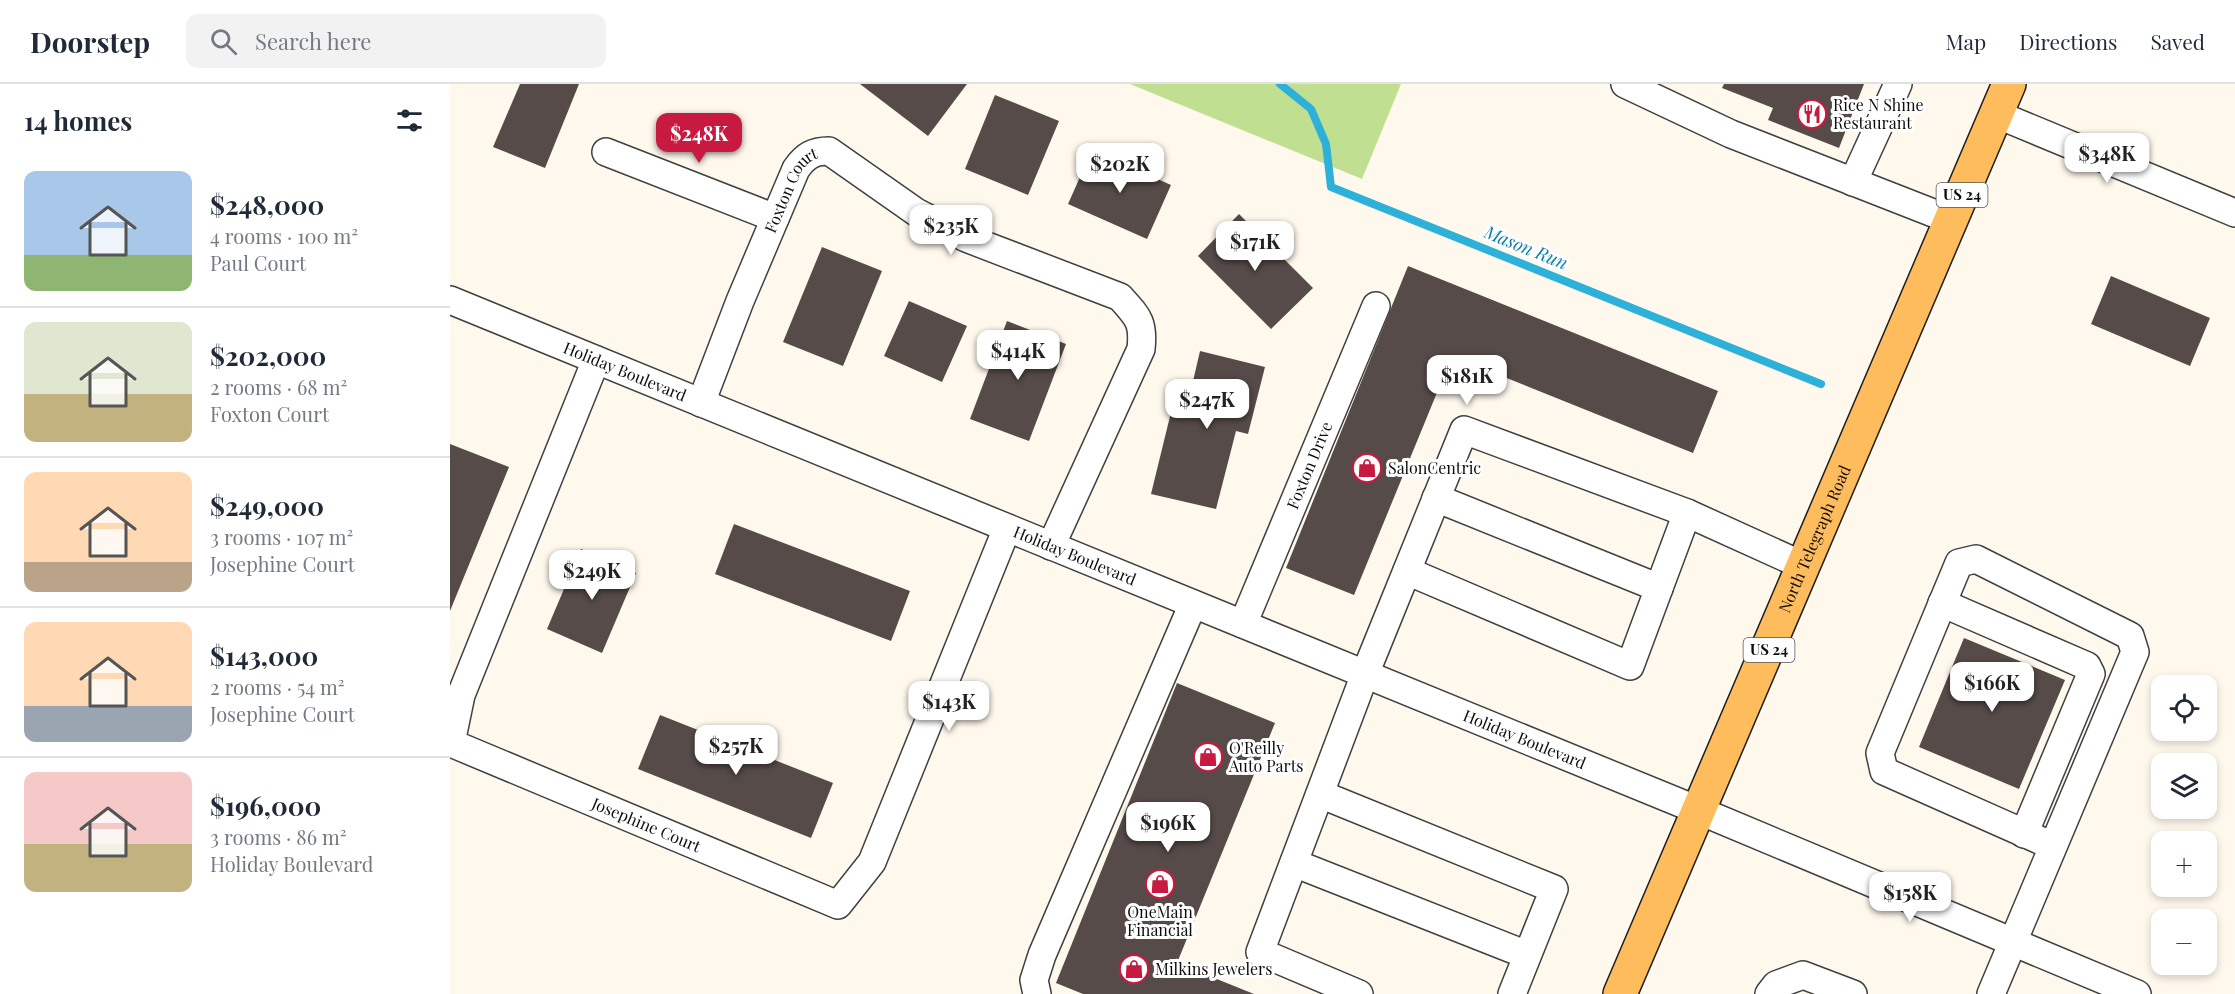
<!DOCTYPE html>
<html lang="en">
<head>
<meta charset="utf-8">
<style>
	:root { --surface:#fff; --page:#f2f2f3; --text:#1f2937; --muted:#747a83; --line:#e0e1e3; --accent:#c81a40 }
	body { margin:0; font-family:"Playfair Display",serif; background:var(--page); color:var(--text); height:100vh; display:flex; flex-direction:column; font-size:22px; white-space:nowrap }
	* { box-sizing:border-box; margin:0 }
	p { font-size:20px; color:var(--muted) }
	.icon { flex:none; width:33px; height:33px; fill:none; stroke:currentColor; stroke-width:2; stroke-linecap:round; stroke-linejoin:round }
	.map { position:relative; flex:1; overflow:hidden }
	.drawer { display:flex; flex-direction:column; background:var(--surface); width:450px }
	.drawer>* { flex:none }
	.buttons { position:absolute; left:1701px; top:591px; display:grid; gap:12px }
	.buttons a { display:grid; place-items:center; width:66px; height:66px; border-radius:12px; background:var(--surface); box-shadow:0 3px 9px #0003; font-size:30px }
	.price { position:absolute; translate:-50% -51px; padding:0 14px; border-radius:12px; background:#fff; color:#222; font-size:20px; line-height:39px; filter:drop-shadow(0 2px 3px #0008) }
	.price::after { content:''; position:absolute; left:50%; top:36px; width:18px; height:14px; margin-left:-9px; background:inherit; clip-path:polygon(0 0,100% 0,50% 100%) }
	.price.active { background:var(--accent); color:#fff }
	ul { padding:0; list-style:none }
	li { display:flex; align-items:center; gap:18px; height:150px; padding:0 24px }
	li+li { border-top:2px solid var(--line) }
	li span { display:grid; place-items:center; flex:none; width:168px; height:120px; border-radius:12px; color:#555 }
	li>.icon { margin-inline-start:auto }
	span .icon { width:72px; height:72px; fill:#fffc; stroke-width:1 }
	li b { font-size:26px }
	h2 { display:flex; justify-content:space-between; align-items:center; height:72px; padding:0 24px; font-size:26px }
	header { display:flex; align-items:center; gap:36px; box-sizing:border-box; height:84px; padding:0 30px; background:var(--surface); border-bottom:2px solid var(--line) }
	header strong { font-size:28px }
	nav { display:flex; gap:33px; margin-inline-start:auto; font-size:21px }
	.search { width:420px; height:54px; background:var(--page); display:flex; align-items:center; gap:15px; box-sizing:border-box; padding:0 21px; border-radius:12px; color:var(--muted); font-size:22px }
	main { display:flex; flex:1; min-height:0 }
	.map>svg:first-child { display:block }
	.forest { fill:#c1df91 }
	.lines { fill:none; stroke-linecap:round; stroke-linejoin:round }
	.stream { stroke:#2eb1d8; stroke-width:8 }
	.building { fill:#564b48 }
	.minor-casing { stroke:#404040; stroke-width:30 }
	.major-casing { stroke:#1e1e1e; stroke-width:36 }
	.minor { stroke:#fff; stroke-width:27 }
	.major { stroke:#ffbc5d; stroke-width:33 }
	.labels { text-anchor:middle; stroke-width:6; stroke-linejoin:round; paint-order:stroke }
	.shield { fill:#fff; stroke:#565656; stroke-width:1.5 }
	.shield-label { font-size:15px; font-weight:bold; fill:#0d0d0d }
	.poi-label { font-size:16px; fill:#0d0d0d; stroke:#fff; text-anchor:start }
	.street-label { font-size:16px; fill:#0d0d0d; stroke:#fff }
	.water-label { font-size:18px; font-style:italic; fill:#0c7fa8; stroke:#fff }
</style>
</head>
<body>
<header>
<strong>Doorstep</strong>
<div class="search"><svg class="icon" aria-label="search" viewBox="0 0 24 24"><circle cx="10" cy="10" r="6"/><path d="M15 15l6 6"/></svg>Search here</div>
<nav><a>Map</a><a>Directions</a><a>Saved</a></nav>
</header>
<main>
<section class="drawer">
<h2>14 homes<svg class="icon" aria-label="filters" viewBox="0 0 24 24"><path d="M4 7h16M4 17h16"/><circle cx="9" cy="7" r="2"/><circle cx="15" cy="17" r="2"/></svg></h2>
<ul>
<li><span style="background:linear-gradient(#a9c7e8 70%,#8fb573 0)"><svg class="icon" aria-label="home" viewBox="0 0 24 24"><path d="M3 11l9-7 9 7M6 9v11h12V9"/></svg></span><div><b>$248,000</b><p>4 rooms · 100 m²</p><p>Paul Court</p></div></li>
<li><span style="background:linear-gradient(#dfe7d0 60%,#c2b280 0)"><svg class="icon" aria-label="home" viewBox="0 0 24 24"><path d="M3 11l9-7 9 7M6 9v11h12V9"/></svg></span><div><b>$202,000</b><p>2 rooms · 68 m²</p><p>Foxton Court</p></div></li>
<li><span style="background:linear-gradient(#ffd9b3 75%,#b9a48a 0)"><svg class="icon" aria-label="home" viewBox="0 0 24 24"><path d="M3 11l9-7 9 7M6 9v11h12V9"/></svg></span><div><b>$249,000</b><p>3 rooms · 107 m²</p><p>Josephine Court</p></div></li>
<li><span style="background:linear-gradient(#ffd9b3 70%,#9aa5b1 0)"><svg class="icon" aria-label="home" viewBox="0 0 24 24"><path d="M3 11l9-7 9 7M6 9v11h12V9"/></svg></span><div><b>$143,000</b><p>2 rooms · 54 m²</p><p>Josephine Court</p></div></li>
<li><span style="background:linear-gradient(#f6c9c9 60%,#c2b280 0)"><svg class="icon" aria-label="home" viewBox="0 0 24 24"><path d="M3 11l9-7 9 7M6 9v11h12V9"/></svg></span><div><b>$196,000</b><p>3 rooms · 86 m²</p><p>Holiday Boulevard</p></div></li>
</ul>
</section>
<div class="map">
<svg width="1785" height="910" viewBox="0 0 1785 910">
	<rect width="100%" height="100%" fill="#fff8ed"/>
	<path class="forest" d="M680 0H951L912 95Z"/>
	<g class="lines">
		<path class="stream" d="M830 0 861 25 876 60 881 103 1371 300"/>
	</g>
	<path class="building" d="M70 0H129L95 84 43 63Z
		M410 0H517L478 52Z
		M1274 0H1414L1389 64 1318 36 1323 24 1272 4Z
		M545 11 609 37 578 111 515 85Z
		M642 66 721 101 697 155 618 120Z
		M789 130 863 204 821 245 748 172Z
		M372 163 432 187 393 282 333 258Z
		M958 182 1268 307 1243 369 1002 272 904 511 836 484Z
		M1661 192 1760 234 1740 282 1641 240Z
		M459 217 517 242 492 298 434 272Z
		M557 237 616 260 579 357 520 335Z
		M750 267 815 283 798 350 786 347 766 425 701 410 723 320 737 323Z
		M0 360 59 383 0 527Z
		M284 440 460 507 441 557 265 490Z
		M131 465 186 489 152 569 97 545Z
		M1514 554 1615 596 1569 705 1469 663Z
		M727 599 825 639 727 879 804 910H633L606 899Z
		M210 631 383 699 361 754 188 685Z"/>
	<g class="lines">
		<g class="minor-casing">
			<g id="minor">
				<path d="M1175 0 1281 50 1501 136"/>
				<path d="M1546 30 1785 129"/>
				<path d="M156 68 325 134"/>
				<path d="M1403 98 1448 0"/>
				<path id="s1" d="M0 216 1250 727 1687 910"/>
				<path id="s2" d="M146 276 11 611 1 659 388 821 422 778 557 444"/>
				<path id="s3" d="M251 319 290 217 346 85C355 72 363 67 379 67L466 128 516 154 670 213C688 233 694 238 691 265L601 462"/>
				<path d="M957 487 1180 582 1209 504 986 414"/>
				<path d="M1209 504 1237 429"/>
				<path d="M1492 519 1637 582 1641 590 1574 750"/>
				<path id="s4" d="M793 540 926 222"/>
				<path d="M870 710 1104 805 1062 910"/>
				<path d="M844 779 1077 871"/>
				<path d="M587 910 584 896 592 871 743 520"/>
				<path d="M909 910 810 868 915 590 1014 346 1237 429 1354 482"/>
				<path d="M1319 910 1326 901 1353 891 1403 910"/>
				<path d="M1541 910 1685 568 1680 552 1526 475 1509 479 1430 669 1434 687 1603 762"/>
			</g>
		</g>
		<g class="major-casing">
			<g id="major">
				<path id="s5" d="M1170 910 1559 0"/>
			</g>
		</g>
		<use href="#minor" class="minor"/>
		<use href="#major" class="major"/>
	</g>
	<defs>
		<g id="restaurant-ring" transform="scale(1.5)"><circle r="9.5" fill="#fff" stroke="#c81a40" stroke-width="1.5"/><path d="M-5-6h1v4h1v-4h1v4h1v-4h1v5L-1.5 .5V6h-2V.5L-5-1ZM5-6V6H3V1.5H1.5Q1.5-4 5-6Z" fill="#c81a40"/></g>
		<g id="shop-ring" transform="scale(1.5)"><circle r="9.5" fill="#fff" stroke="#c81a40" stroke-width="1.5"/><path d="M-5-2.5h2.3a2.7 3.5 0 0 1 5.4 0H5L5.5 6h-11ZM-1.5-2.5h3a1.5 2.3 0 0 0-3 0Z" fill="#c81a40"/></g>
	</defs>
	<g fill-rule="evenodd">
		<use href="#restaurant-ring" x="1362" y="30"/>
		<use href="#shop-ring" x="917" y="384"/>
		<use href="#shop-ring" x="758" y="673"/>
		<use href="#shop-ring" x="710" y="800"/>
		<use href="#shop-ring" x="684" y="885"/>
	</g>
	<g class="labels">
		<g class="shield">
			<rect x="1486.5" y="99" width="51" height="24" rx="4.5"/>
			<rect x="1293.5" y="554" width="51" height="24" rx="4.5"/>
		</g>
		<g class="shield-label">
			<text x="1512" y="116">US 24</text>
			<text x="1319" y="571">US 24</text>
		</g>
		<g class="poi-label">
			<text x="1383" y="27">Rice N Shine<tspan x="1383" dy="18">Restaurant</tspan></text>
			<text x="938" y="390">SalonCentric</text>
			<text x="779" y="670">O'Reilly<tspan x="779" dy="18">Auto Parts</tspan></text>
			<text x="710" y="834" text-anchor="middle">OneMain<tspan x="710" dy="18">Financial</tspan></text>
			<text x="705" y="891">Milkins Jewelers</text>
		</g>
		<g class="street-label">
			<text dy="6" stroke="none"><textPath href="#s3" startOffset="232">Foxton Court</textPath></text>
			<text dy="6" stroke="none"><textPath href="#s1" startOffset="189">Holiday Boulevard</textPath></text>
			<text dy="6" stroke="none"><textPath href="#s4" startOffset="172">Foxton Drive</textPath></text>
			<text dy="6" stroke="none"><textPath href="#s5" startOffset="495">North Telegraph Road</textPath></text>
			<text dy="6" stroke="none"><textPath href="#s1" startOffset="675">Holiday Boulevard</textPath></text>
			<text dy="6" stroke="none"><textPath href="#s1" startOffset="1161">Holiday Boulevard</textPath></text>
			<text dy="6" stroke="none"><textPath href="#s2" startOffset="622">Josephine Court</textPath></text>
		</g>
		<g class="water-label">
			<text transform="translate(1076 164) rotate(22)" y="6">Mason Run</text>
		</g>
	</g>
</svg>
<div class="buttons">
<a><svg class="icon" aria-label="locate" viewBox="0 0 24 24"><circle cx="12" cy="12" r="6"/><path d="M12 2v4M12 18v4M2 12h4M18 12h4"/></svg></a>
<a><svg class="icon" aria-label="layers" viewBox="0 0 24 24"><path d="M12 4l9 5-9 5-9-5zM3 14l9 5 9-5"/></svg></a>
<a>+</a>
<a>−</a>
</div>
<b class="price active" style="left:249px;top:80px">$248K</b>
<b class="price" style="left:1657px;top:100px">$348K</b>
<b class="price" style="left:670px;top:110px">$202K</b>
<b class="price" style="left:501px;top:172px">$235K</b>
<b class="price" style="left:805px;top:188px">$171K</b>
<b class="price" style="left:568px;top:297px">$414K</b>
<b class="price" style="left:1017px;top:322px">$181K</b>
<b class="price" style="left:757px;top:346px">$247K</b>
<b class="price" style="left:142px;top:517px">$249K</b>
<b class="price" style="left:1542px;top:629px">$166K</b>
<b class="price" style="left:499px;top:648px">$143K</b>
<b class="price" style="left:286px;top:692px">$257K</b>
<b class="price" style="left:718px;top:769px">$196K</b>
<b class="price" style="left:1460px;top:839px">$158K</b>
</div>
</main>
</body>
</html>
